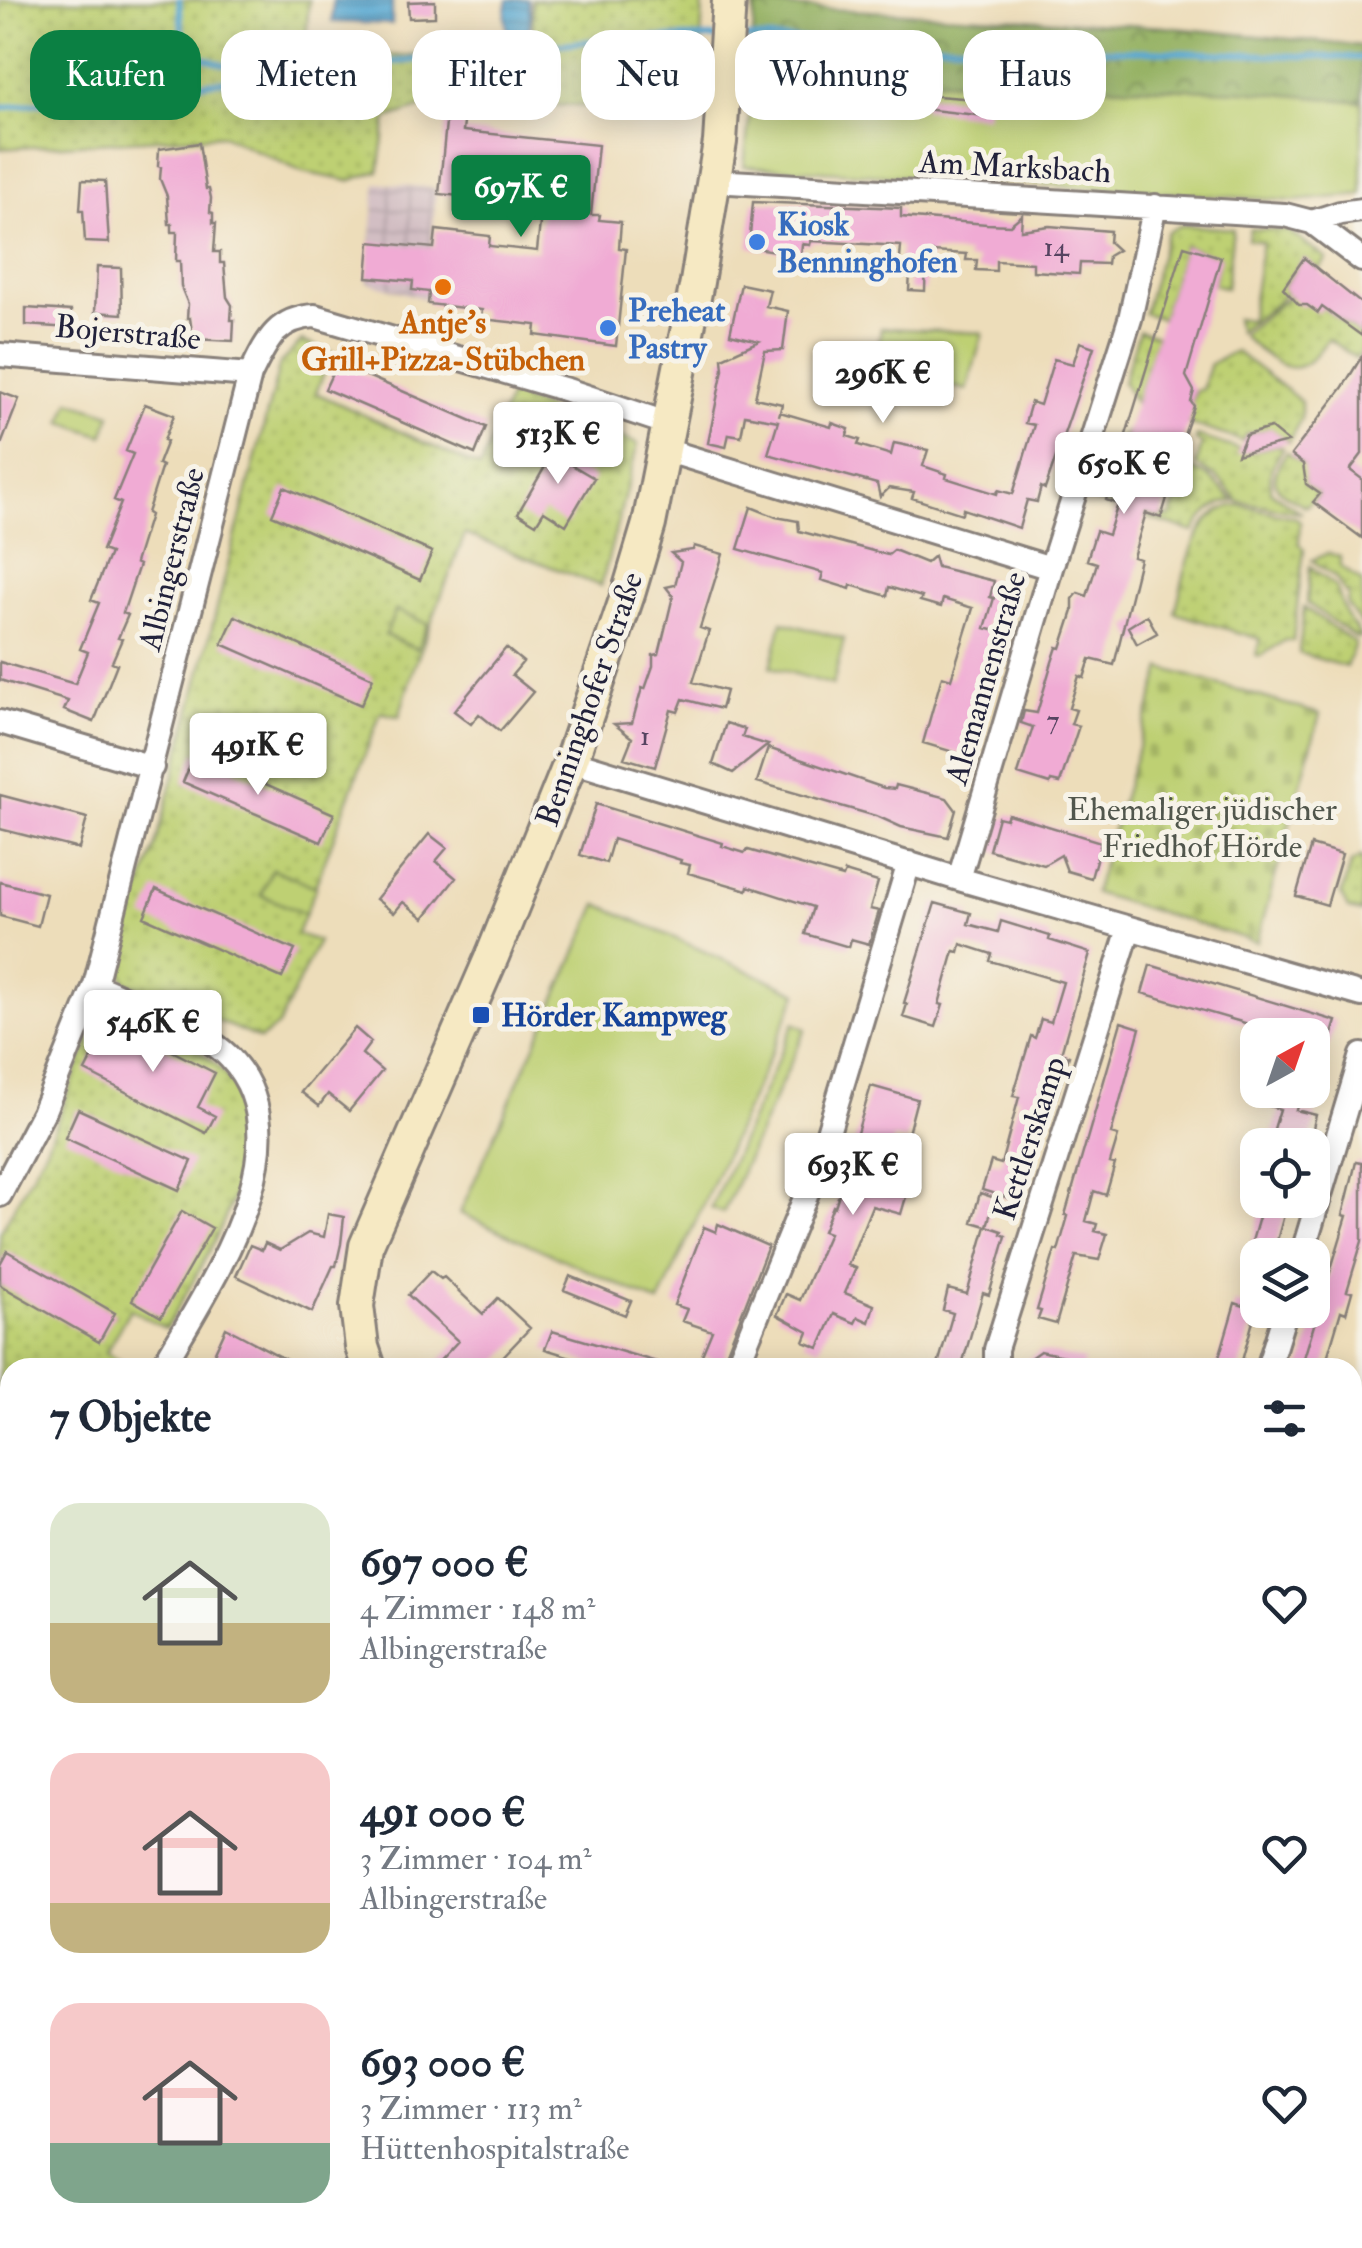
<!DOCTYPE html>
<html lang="de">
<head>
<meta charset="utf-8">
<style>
	:root { --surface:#fff; --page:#f6f6f7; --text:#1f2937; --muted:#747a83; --accent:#0b8043 }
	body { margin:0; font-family:"IM FELL Double Pica",serif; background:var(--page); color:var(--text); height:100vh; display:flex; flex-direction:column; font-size:38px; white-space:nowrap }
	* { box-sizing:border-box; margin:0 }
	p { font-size:32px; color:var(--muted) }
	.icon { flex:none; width:55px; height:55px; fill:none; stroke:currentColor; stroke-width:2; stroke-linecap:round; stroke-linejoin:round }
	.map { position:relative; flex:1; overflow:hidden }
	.details { position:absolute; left:0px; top:1358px; width:1362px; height:892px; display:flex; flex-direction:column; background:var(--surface); border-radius:30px 30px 0 0; box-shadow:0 5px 25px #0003 }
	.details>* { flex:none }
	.top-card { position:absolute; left:30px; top:30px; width:1302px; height:90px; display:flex; gap:20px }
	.needle { width:65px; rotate:40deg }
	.buttons { position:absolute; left:1240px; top:1018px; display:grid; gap:20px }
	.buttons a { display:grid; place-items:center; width:90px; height:90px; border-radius:20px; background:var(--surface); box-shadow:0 5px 25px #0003; font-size:50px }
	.price { position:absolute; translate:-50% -85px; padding:0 22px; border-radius:10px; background:#fff; color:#222; font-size:32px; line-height:65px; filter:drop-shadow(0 2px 5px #0008) }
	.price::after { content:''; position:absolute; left:50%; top:60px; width:30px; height:22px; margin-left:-15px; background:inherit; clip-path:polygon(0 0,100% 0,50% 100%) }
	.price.selected { background:var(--accent); color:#fff }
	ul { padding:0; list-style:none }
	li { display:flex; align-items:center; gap:30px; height:250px; padding:0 50px }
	li span { display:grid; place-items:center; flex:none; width:280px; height:200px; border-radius:30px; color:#555 }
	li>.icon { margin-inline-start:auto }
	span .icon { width:120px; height:120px; fill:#fffc; stroke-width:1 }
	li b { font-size:42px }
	h2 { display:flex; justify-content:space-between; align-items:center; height:120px; padding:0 50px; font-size:42px }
	.chip { padding:0 35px; border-radius:30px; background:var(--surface); box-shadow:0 5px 25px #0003; font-size:35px; line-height:90px }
	.chip.selected { background:var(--accent); color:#fff }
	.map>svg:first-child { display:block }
	.industrial { fill:url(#industrial-grid) }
	.grass { fill:url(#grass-dots); stroke:#707957; stroke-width:2.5 }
	.forest { fill:url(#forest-crowns); stroke:#5c6a50; stroke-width:2.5 }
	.cemetery { fill:url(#cemetery-stones); stroke:#707957; stroke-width:2.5 }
	.green { fill:#bed073; stroke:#707957; stroke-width:2.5 }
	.water { fill:url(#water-rules); stroke:#3c6486; stroke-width:2.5 }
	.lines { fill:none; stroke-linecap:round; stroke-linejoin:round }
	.stream { stroke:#57a7d1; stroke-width:6 }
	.building { fill:#f0abd4 }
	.minor-casing { stroke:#88807a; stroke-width:28 }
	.secondary-casing { stroke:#88807a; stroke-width:38 }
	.minor { stroke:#fff; stroke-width:22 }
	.secondary { stroke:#f6e9c3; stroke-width:32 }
	.shop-dot { fill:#3f7fe0; stroke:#f7f3e8; stroke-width:4 }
	.food-dot { fill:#e8710a; stroke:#f7f3e8; stroke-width:4 }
	.transit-dot { fill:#1a4fb4; stroke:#f7f3e8; stroke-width:4 }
	.labels { text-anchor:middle; stroke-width:10; stroke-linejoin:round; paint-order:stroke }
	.number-label { font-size:28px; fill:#564461 }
	.street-label { font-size:32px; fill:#22223b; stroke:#f7f3e8 }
	.shop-label { font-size:32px; font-weight:bold; fill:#366cbe; stroke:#f7f3e8; text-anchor:start }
	.food-label { font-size:32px; font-weight:bold; fill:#c56008; stroke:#f7f3e8 }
	.park-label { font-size:32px; fill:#51564c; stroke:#f7f3e8 }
	.transit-label { font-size:32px; font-weight:bold; fill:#164399; stroke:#f7f3e8; text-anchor:start }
</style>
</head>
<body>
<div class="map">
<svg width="1362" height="2248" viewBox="0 0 1362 2248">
	<defs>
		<pattern id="industrial-grid" width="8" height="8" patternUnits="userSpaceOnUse" patternTransform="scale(2.5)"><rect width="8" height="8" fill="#d2bec3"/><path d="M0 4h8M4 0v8" fill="none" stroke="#b4a3a8"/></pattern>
		<pattern id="grass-dots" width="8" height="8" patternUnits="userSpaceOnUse" patternTransform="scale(2.5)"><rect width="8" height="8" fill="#bed073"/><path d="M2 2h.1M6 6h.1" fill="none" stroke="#a3b264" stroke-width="1.8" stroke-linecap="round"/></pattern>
		<pattern id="forest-crowns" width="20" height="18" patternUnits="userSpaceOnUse" patternTransform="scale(2.5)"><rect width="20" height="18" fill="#96b265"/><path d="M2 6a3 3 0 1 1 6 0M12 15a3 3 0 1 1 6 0" fill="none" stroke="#7a9054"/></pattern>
		<pattern id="cemetery-stones" width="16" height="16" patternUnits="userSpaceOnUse" patternTransform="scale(2.5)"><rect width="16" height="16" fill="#bed073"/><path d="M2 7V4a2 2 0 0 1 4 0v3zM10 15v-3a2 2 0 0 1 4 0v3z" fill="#a3b264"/></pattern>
		<pattern id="water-rules" width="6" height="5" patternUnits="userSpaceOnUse" patternTransform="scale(2.5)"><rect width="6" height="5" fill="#57a7d1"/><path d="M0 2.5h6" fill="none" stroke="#4888ab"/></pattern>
	</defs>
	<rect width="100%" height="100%" fill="#f7f3e8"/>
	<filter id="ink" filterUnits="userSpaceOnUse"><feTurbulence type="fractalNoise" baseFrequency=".01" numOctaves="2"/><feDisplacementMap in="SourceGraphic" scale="20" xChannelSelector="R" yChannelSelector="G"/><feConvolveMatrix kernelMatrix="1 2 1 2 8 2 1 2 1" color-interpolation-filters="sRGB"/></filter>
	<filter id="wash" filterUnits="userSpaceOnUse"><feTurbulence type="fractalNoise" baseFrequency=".0048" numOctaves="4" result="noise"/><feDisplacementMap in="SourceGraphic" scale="40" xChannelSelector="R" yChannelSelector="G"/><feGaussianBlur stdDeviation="2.25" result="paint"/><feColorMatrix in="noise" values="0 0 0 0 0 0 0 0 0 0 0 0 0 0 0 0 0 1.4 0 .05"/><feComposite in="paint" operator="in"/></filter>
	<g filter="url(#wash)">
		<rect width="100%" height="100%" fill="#edddba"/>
		<path class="industrial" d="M376 183 436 188 428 300 366 282Z"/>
		<path class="grass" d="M0 0H309L305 53 402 56 533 40 532 0H703L699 86 693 110 440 101 387 119 379 171 349 181 302 172 223 135 0 149Z
			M1181 225 1233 229 1226 288 1213 284 1220 257 1184 246 1162 319 1144 313 1167 232Z
			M1250 229 1288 231 1327 259 1319 269 1304 259 1283 287 1287 290 1278 302 1239 332 1236 318 1250 320 1262 242 1248 239Z
			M1292 294 1306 304 1322 307 1362 336V351L1357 359 1328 339C1309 364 1298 379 1268 357 1259 350 1249 344 1242 335Z
			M1139 331 1157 336 1136 404 1123 382Z
			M302 341 332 353 316 393 480 468 510 395 638 444 601 586 465 534 413 670 399 717 381 712 297 934 318 941 278 1026 260 1039 126 982 116 959 156 845 280 363Z
			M1235 351 1301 401V419L1288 442 1271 429 1246 434 1243 441 1187 423 1194 391 1202 389 1210 364Z
			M1127 432 1106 500 1160 518 1162 515 1170 518 1189 468 1209 476 1234 501C1214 503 1203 515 1194 532L1087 499 1104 444 1116 441Z
			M1197 436 1248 452 1277 445 1283 448 1271 469 1270 491 1302 513 1238 501 1218 478 1196 465 1202 444 1196 441Z
			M1287 452 1306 466V483L1320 494 1306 506C1275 491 1264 484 1287 452Z
			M1241 505 1297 518 1300 522 1299 543 1304 549 1293 641 1285 640 1261 656 1256 655 1260 639 1175 613C1185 576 1193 506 1241 505Z
			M1328 553 1340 557V566L1362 582V626L1347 605 1349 593H1345L1337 579 1312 560Z
			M1310 566 1336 587 1346 616 1361 637 1356 638 1307 603Z
			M1304 607 1355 643 1346 667 1299 653Z
			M1362 857V912L1348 909 1341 895 1351 863Z
			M119 1012C148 1026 183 1038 208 1058 296 1126 205 1258 166 1329L130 1309 106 1352 132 1367 10 1368V1603L0 1615V1233L46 1148 99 1016Z
			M1353 1872 1362 1876V1991L1353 1987Z
			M841 2240H1316L1312 2248H911Z"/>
		<path class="forest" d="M755 5 1165 27 1362 46V102L1243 91 750 75Z"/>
		<path class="cemetery" d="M1162 668 1320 714 1257 942 1094 893Z"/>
		<path class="green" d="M754 75 1243 91 1362 102V195L1293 201 744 166Z
			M881 328 983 333 967 390 876 368Z
			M70 401 111 414 103 436 62 422Z
			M396 610 428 624 417 649 385 635Z
			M782 622 844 639 833 685 771 667Z
			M272 869 316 887 305 914 261 895Z
			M598 904 798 993 659 1303 460 1213Z
			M794 1023 806 1029 723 1213 711 1208Z"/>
		<path class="water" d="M333 0H392V24L332 22Z
			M508 0H528C531 17 534 38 512 39 504 26 504 14 508 0Z"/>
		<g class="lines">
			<path class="stream" d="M179 0 184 51 247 72 408 61 619 38H716
				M739 38 1362 58
				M0 108 239 79 247 72
				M1352 1906 1362 1910"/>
		</g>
		<g id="blocks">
			<path class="building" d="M435 1V17L409 18 408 2Z
				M924 95 988 100 986 116 923 109Z
				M447 113 465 115 463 131 598 145 591 215H600L599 220 621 222 619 248 626 249 616 346 535 335 536 325 481 319 482 310 428 304 429 292 412 290 413 281 367 277 370 242 434 248 436 230 490 236 489 246 537 251 542 204 439 194Z
				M199 143 206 189H209L211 198 210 212 213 213V223H216L214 252H220V263H224L227 297 232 305 231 320H234L233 341 193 339 190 318H187L188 304 181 287 180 261H176L177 232H172V224H169L167 196 160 179 161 167 158 166 159 149Z
				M82 180 105 181 109 243 85 242 83 210H80Z
				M753 202 901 208V217L987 224 1010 225 1022 215 1021 230 1049 226 1110 231 1109 242 1118 250 1108 256 1107 264 1080 263 1079 274 1033 271V263L996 261V271L976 270 977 260H966L967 254 932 252V258L926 257 925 291 909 290 910 273 899 272 901 246 811 241 810 245 802 244 801 255 749 247Z
				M1184 246 1221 257 1186 376 1194 391 1191 402 1194 406 1181 444 1160 462 1151 492 1167 498 1161 518 1146 513 1133 557 1140 559 1114 665 1090 659 1084 678 1079 676 1069 708 1076 710 1071 724 1079 726 1060 783 1051 781 1050 784 1018 774 1033 727 1021 723 1024 711 1037 713 1052 662 1057 647 1061 648 1073 611V599L1078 593 1087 596 1097 563 1087 560 1096 531 1108 535 1118 504 1106 500Z
				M1304 258 1362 304V336L1322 307 1318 313 1307 305H1299L1283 288Z
				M97 267 121 268 122 314 95 312Z
				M741 284 770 290 766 306 788 311 783 350 765 351 755 398 782 404 779 416 780 412 831 427 832 423 849 429 847 436 860 440 858 445 891 455 894 443 928 450 923 466 947 474 946 478 997 494 998 490 1013 494 1034 425 1025 423 1031 402 1040 405 1054 359 1073 364 1080 342 1094 347 1045 489 1041 487 1037 502 1027 500 1019 528 963 509 962 514 912 498 914 492 889 488 880 497 877 484 768 454 778 421 745 415 741 436 729 434 726 447 708 443 723 369 722 358 759 341 730 334Z
				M26 308 71 311 70 328 26 325Z
				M1362 356V454L1350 470 1362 479V538L1313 502 1320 494 1306 484 1303 464 1291 455 1343 387Z
				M337 363 486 427 475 454 325 389Z
				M0 392 19 399 1 445H0Z
				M145 404 174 415 164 440 167 441 158 464 162 466 147 513 150 515 135 563 139 565 123 613 128 615 118 638 122 639 112 662 117 664 94 722 64 710 68 701 0 680V662L75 684 88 652 80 649 99 603 91 600 110 553 102 550 121 503 114 500 133 454 126 451Z
				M1271 428 1288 442 1237 455 1246 435Z
				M561 439 580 451 572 465 594 478 566 525 544 511 536 524 518 513Z
				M284 487 432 552 420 580 272 515Z
				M751 507 776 517 798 521 799 531 888 555 894 550 926 563 934 556 937 567 994 581 990 597 994 598 985 628 1004 633 973 726 969 750 960 754 923 743 942 676 951 679 973 608 943 599 941 607 920 601 922 597 889 587 887 596 851 585 850 589 821 580 823 573 738 549Z
				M694 546 723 554 700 628 709 631 693 682 726 691 721 709 683 699 678 712 671 710 655 767 624 758 632 738 614 724 632 723 642 688 645 689 653 666V655L659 654 673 596 666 587 675 585 681 562 671 553 693 550Z
				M1147 615 1157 633 1137 644 1128 627Z
				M235 616 373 678 361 705 222 644Z
				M506 648 523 662 512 675 533 692 500 731 479 714 471 724 454 711Z
				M726 723 745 729 742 737 768 745 733 773 713 764Z
				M768 748 884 788 895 789 896 785 947 798 956 810 948 837 901 827 879 817 757 782Z
				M195 753 334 814 321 842 183 782Z
				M0 795 87 818 79 849 0 829Z
				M596 804 723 843 722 846 745 853 748 850 843 877 845 872 878 882 870 909 879 911 869 944 851 939 849 947 805 934 813 907 748 886 747 890 688 873 690 865 680 863 681 860 613 839 606 863 580 855Z
				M1008 814 1101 842 1091 878 1067 871 1061 855 1044 865 989 850 998 817 1006 819Z
				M429 834 447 848 436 861 456 878 424 918 403 902 394 913 376 899Z
				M1311 845 1342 854 1327 905 1296 896Z
				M0 882 46 894 38 926 0 916Z
				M156 889 295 950 282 978 144 917Z
				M935 903 971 913 968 924 998 932 1001 921 1050 936 1049 940 1090 953 1061 1053 1069 1056 1056 1099 1047 1096 1044 1105 1042 1104 1031 1140 1035 1142 1018 1201 982 1190 991 1161 1001 1164 1019 1097 1013 1096 1031 1036 1035 1038 1041 1019 1051 1022 1063 982 990 961 992 954 961 944 959 952 954 951 939 1004 943 1005 936 1027 903 1017 907 1004 904 1003Z
				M1150 965 1336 1021 1328 1047 1312 1043V1035H1286L1142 993Z
				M111 1020 215 1073 198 1107 215 1116 206 1133 85 1071Z
				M1121 1022 1140 1028 1111 1134 1118 1136 1110 1163 1115 1164 1106 1195 1094 1191 1086 1221 1097 1224 1095 1231 1107 1234 1099 1260 1076 1256 1056 1324 1038 1319 1041 1311 1037 1310 1055 1250 1058 1251 1068 1216 1065 1215Z
				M355 1028 371 1042 362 1054 382 1071 349 1111 328 1094 319 1106 301 1092Z
				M871 1086 917 1099 906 1141 894 1138 881 1182 908 1190 901 1214 872 1206 848 1265 856 1268 845 1293 874 1305 869 1322 858 1317 855 1323 834 1314 819 1348 804 1342 808 1332 777 1315 786 1294 800 1300 829 1233 823 1231 833 1206 835 1207Z
				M1273 1090 1300 1095 1296 1110 1316 1115 1309 1145H1292L1271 1139 1280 1109 1269 1106Z
				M78 1109 192 1161 179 1190 65 1138Z
				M1356 1162 1362 1163V1241L1347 1291 1352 1292 1346 1313 1341 1311 1324 1368H1301L1347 1216 1343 1215Z
				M980 1193 995 1198 987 1226 1002 1231 1001 1234 1006 1236 989 1295 983 1293 961 1368H937L953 1313 943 1310 948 1289 967 1294 986 1226 972 1222Z
				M1264 1200 1285 1205 1284 1215 1273 1255H1248Z
				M182 1211 212 1228 161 1317 132 1300Z
				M328 1214 344 1217 341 1244 336 1266H333L312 1312 236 1276 250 1245 262 1250 265 1243 280 1250 308 1233 324 1237Z
				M718 1224 768 1246 722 1364 702 1355 712 1331 682 1321 687 1309 674 1305 704 1227 716 1232Z
				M7 1251 115 1313 99 1342 0 1285V1264Z
				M431 1271 441 1279 444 1277 483 1314 498 1298 530 1328 492 1368H433L458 1341 408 1295Z
				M570 1276 631 1301 625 1315 564 1290Z
				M1235 1303 1256 1310 1240 1368H1216Z
				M226 1328 236 1333 302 1368H240L214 1354Z
				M552 1331 660 1363V1368H606L545 1349Z
				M1040 1351 1083 1360 1082 1368H1016Z"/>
		</g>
	</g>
	<g filter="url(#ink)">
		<use href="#blocks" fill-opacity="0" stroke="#88807a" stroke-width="2.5"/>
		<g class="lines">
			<g class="minor-casing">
				<path id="minor" d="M714 181 1285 215 1312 222 1362 260
					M1312 222 1340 213 1362 210
					M0 355 250 375
					M665 450 1051 568
					M0 722 152 767
					M571 761 959 879 1362 995
					M959 879 1051 568 1130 319 1155 206
					M95 985C132 1003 204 1030 230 1058 310 1143 207 1288 162 1368
					M0 1195 43 1113 95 985 250 375C266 343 275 318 315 316L567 390 669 424
					M1302 1255 1362 1055
					M736 1368 818 1166 909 863
					M996 1368V1349L1129 929
					M1268 1368 1286 1310
					M1352 1633 1362 1636
					M0 1635 10 1629
					M1352 1710 1362 1714
					M0 1899 10 1907
					M1352 2008 1362 2011
					M669 2240 735 2248"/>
			</g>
			<g class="secondary-casing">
				<path id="secondary" d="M369 1368 362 1347 357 1306 366 1246 493 954 571 761 629 591 649 524 697 282 720 142 729 0
					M49 2248 53 2240"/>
			</g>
			<use href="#minor" class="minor"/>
			<use href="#secondary" class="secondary"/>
		</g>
	</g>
	<g class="shop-dot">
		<circle cx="757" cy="242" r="10"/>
		<circle cx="608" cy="328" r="10"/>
	</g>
	<circle class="food-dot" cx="443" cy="287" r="10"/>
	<rect class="transit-dot" x="471" y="1005" width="20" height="20" rx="5"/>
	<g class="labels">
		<g class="number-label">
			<text x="1056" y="256">14</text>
			<text x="1053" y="729">7</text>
			<text x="645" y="745">1</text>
		</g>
		<g class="street-label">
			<text transform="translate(1015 166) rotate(3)" y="11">Am Marksbach</text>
			<text transform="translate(128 332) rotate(5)" y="11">Bojerstraße</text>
			<text transform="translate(171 559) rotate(-76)" y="11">Albingerstraße</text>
			<text transform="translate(985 678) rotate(-74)" y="11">Alemannenstraße</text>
			<text transform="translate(589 699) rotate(-71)" y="11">Benninghofer Straße</text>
			<text transform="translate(1029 1138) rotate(-72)" y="11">Kettlerskamp</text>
		</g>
		<g class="shop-label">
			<text x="777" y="235">Kiosk<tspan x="777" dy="37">Benninghofen</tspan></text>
			<text x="628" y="321">Preheat<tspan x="628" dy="37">Pastry</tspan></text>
		</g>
		<g class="food-label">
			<text x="443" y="333">Antje's<tspan x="443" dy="37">Grill+Pizza-Stübchen</tspan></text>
		</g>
		<g class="park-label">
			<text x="1202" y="820">Ehemaliger jüdischer<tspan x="1202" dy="37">Friedhof Hörde</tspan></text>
		</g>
		<g class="transit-label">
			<text x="501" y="1026">Hörder Kampweg</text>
		</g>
	</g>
</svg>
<div class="buttons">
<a><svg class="needle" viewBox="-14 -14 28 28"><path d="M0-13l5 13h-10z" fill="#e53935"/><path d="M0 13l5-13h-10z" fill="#747a83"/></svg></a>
<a><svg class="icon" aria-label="locate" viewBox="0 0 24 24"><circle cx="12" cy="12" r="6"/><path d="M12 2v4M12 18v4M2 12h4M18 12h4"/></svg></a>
<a><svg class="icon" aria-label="layers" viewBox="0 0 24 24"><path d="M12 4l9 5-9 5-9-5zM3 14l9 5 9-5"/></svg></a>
</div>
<b class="price selected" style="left:521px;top:240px">697K €</b>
<b class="price" style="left:883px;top:426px">296K €</b>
<b class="price" style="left:558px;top:487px">513K €</b>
<b class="price" style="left:1124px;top:517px">650K €</b>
<b class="price" style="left:258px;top:798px">491K €</b>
<b class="price" style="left:153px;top:1075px">546K €</b>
<b class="price" style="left:853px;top:1218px">693K €</b>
<div class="top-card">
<a class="chip selected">Kaufen</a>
<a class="chip">Mieten</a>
<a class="chip">Filter</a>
<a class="chip">Neu</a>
<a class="chip">Wohnung</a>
<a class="chip">Haus</a>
</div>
<section class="details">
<h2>7 Objekte<svg class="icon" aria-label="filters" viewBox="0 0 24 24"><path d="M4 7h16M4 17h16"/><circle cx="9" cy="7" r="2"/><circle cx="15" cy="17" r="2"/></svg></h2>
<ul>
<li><span style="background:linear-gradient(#dfe7d0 60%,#c2b280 0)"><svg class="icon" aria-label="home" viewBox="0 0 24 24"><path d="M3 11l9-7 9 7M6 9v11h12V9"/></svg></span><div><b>697 000 €</b><p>4 Zimmer · 148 m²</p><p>Albingerstraße</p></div><svg class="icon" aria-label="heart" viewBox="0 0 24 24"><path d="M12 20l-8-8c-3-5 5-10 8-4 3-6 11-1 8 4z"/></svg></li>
<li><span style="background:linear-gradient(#f6c9c9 75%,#c2b280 0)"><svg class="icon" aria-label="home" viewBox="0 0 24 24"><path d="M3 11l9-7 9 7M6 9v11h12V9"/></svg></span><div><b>491 000 €</b><p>3 Zimmer · 104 m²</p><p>Albingerstraße</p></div><svg class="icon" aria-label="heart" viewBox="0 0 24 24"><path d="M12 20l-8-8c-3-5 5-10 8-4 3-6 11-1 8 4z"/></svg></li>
<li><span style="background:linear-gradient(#f6c9c9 70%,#7fa58c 0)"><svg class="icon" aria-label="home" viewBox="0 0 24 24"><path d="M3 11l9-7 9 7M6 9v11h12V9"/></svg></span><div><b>693 000 €</b><p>3 Zimmer · 113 m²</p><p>Hüttenhospitalstraße</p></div><svg class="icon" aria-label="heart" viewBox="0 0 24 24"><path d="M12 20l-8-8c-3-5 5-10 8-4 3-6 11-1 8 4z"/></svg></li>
</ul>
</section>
</div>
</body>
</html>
